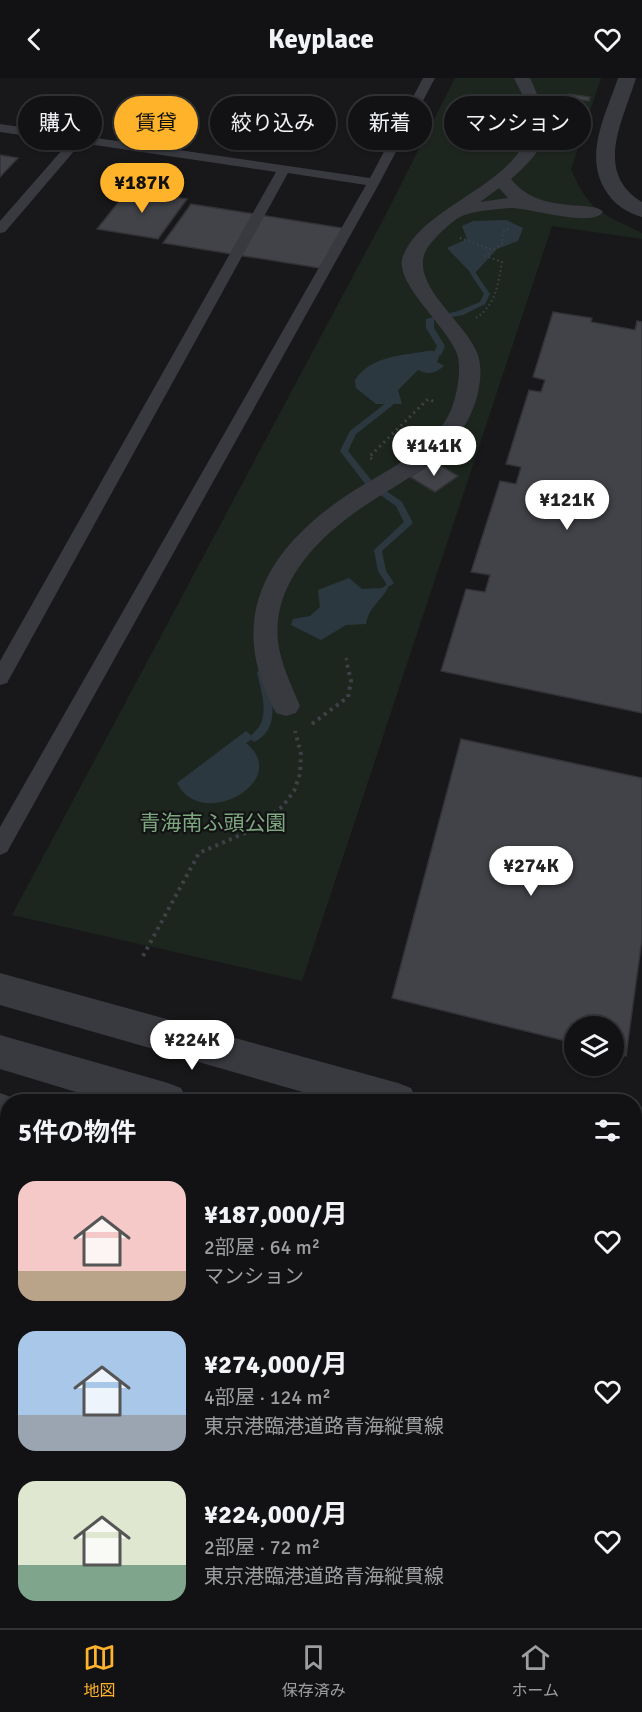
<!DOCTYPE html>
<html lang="ja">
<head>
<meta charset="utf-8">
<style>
	:root { --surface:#121214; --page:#1b1b1d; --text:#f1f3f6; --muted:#9c9ea0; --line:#313234; --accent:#ffb32b }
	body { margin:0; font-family:Signika,"Noto Sans JP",sans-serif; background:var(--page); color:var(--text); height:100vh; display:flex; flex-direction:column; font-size:22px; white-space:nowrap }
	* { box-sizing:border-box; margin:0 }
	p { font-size:20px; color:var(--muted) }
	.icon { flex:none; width:33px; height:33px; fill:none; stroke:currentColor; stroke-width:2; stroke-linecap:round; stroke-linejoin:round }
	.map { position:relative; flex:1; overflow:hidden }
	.details { position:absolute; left:0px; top:1016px; width:642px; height:536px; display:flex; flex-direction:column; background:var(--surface); border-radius:24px 24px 0 0; box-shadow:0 2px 4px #0004,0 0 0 2px var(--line) }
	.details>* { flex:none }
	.banner { position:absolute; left:18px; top:18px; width:606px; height:54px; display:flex; gap:12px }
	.buttons { position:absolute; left:564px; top:938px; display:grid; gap:12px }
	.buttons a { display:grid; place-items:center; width:60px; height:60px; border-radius:50%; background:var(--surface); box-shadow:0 2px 4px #0004,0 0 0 2px var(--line); font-size:30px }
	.price { position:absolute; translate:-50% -51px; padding:0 14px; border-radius:21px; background:#fff; color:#222; font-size:20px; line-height:39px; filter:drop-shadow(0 2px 3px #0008) }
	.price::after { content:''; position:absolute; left:50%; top:36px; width:18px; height:14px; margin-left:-9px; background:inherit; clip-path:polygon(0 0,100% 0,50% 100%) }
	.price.on { background:var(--accent); color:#111 }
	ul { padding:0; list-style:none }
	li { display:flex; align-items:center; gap:18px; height:150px; padding:0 18px }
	li span { display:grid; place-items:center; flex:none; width:168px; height:120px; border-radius:18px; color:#555 }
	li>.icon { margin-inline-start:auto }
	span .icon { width:72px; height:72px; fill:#fffc; stroke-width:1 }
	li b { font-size:26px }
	h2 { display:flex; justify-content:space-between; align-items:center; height:72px; padding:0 18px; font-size:26px }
	.tag { padding:0 21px; border-radius:27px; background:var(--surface); box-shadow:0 2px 4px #0004,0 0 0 2px var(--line); font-size:21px; line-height:54px }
	.tag.on { background:var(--accent); color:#111 }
	header { display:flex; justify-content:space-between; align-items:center; height:78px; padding:0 18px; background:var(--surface); font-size:27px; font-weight:700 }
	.tab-bar { display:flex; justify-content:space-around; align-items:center; height:84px; border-top:2px solid var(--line); background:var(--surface); font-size:16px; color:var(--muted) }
	.tab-bar a { display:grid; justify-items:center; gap:3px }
	.tab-bar .on { color:var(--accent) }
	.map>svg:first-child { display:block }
	.green { fill:#1d261e }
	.water { fill:#2c3840 }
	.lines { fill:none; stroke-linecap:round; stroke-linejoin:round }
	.stream { fill:#2c3840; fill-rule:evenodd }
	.building { fill:#424348; stroke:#323237; stroke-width:1.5 }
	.path-far2 { stroke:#3e4147; stroke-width:2; stroke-dasharray:1.5 3; stroke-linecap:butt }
	.path-far1 { stroke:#3e4147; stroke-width:3; stroke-dasharray:2 4; stroke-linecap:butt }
	.path { stroke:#3e4147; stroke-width:4; stroke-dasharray:3 4.5; stroke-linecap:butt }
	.service { fill:#383a40; fill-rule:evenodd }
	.pedestrian { fill:#383a40; fill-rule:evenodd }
	.tertiary { fill:#383a40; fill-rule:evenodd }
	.labels { text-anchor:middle; stroke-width:4.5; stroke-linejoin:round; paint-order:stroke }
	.park-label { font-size:21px; fill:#7ea880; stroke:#131315 }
</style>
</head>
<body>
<header><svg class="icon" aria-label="back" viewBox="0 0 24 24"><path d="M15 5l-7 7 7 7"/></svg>Keyplace<svg class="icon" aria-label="heart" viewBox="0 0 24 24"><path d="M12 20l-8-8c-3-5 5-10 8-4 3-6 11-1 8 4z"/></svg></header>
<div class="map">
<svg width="642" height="1550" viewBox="0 0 642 1550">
	<rect width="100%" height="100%" fill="#18181a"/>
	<path class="green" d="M455 0H601L571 91C590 135 600 134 642 155V161L552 148 302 903 12 837 384 140Z"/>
	<path class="water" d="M506 142 523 150 518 163 497 171 475 195H471L447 170 467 161 462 148 473 143Z
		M427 273H436L440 276 437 284 444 288C435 296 428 297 418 292L398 312 402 326H376L356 310 355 302C371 278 400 278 427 273Z
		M349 500 362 511 382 510 390 505C384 522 369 527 366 546L346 547 321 562 291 547 293 541 310 538 320 529 318 512Z
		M246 653 254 660 246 665C293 703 201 754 177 705Z"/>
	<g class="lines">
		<path class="stream" d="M471 194H475L490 216 485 226 463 237 434 242V250L445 268 441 277H435L434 275 437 268 426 250V241L458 233 480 224 484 216 470 195Z
			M386 325H392L393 327 356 356 348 373 372 403 402 424 413 445 382 473 386 493 394 505 390 508 387 507 378 493 374 472 404 444 396 428 366 407 340 373 350 353Z
			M262 591 267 594C271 617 282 651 254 664L249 660C252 656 256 653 259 649 269 633 260 610 257 594Z"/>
	</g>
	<path class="building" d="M569 16 590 19 589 23 567 20Z
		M507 54 527 57 522 68 502 66Z
		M0 77 18 80 0 99Z
		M128 112 187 121 158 161 97 151Z
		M191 126 348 151 325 191 163 165Z
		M553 234 592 240 591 244 635 252 637 243 642 244V635L441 593 466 511 485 514 490 497 471 494 500 403 516 406 521 389 506 386 529 312 541 314 545 302 533 299Z
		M434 383 458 398 435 414 410 399Z
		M461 661 642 700V861L626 978 614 975V948H574V965L392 920Z
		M0 1381 8 1383V1544H174L172 1550H0Z"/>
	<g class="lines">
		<path class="path-far2" d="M460 160 493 172 502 166 503 154 511 149
			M476 240C496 227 498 206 502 184L485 178 492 173"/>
		<path class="path-far1" d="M372 381 369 379 428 321 435 324
			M346 580 347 583"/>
		<path class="path" d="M312 646 348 619 351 603 346 582
			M143 878 199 775 252 752 283 728 294 713 300 696 301 676 295 653"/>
		<path class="service" d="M423 0H435L380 104 7 774 0 777V749L366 107 288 95 7 605 0 607V583L276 94 81 65 5 154 0 155V143L69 64 0 54V46L370 100Z"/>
		<path class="pedestrian" d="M514 0H530C552 48 553 65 511 101 540 138 594 121 603 134 592 150 530 130 511 130 497 131 474 133 462 138 451 143 438 157 431 165 400 201 466 242 478 277 485 299 476 331 463 350 442 382 407 401 375 421 327 451 271 500 278 564 281 586 291 607 300 628L296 635 286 638 276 635C223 538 269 467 355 412 388 391 435 371 451 332 457 317 461 295 458 279 451 251 392 205 403 178 424 124 528 105 530 42 530 28 520 13 514 0ZM499 110 508 120 480 124Z"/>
		<path class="tertiary" d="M618 0H636C623 43 593 94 642 124V139C631 136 618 129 611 120 580 83 605 39 618 0Z
			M0 895 398 1005 411 1010 417 1023H334L0 927Z
			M0 957 168 1005 181 1010 187 1023H106L0 991Z
			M0 1015 22 1023H8V1054L0 1053Z
			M634 1071 642 1072V1112L634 1110Z
			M0 1088 8 1091V1131L0 1128Z
			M634 1139 642 1141V1181L634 1179Z
			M634 1201 642 1203V1245L634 1243Z
			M634 1287 642 1289V1333L634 1331Z"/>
	</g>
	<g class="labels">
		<g class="park-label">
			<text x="213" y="752">青海南ふ頭公園</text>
		</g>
	</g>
</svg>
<div class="buttons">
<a><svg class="icon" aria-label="layers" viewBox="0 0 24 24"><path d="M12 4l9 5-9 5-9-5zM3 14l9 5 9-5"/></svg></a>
</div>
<b class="price on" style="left:142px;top:136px">¥187K</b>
<b class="price" style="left:434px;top:399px">¥141K</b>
<b class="price" style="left:567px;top:453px">¥121K</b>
<b class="price" style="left:531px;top:819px">¥274K</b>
<b class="price" style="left:192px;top:993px">¥224K</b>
<div class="banner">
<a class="tag">購入</a>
<a class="tag on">賃貸</a>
<a class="tag">絞り込み</a>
<a class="tag">新着</a>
<a class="tag">マンション</a>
</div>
<section class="details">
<h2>5件の物件<svg class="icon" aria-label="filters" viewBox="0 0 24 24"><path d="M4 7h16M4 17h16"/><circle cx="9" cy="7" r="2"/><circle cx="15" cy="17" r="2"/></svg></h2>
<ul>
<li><span style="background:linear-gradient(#f6c9c9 75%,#b9a48a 0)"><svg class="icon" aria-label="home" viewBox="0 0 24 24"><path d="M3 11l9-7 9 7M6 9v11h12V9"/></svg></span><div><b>¥187,000/月</b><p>2部屋 · 64 m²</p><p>マンション</p></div><svg class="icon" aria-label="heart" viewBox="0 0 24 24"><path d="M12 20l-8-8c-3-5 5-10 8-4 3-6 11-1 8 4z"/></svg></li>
<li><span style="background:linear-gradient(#a9c7e8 70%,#9aa5b1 0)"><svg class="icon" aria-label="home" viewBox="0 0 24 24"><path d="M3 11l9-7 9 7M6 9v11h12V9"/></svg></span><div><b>¥274,000/月</b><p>4部屋 · 124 m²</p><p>東京港臨港道路青海縦貫線</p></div><svg class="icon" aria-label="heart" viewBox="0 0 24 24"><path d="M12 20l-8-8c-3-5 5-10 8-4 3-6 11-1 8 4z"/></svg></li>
<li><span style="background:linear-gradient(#dfe7d0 70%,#7fa58c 0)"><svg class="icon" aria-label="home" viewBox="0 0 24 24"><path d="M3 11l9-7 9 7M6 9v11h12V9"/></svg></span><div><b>¥224,000/月</b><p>2部屋 · 72 m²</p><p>東京港臨港道路青海縦貫線</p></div><svg class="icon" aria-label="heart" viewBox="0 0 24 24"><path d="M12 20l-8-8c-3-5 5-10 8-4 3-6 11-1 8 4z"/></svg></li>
</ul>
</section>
</div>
<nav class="tab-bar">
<a class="on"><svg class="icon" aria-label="map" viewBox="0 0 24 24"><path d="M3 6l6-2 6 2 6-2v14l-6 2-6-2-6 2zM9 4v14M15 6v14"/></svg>地図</a>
<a><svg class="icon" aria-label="saved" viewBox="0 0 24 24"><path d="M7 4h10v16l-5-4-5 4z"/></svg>保存済み</a>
<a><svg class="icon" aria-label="home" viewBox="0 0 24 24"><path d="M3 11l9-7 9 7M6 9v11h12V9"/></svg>ホーム</a>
</nav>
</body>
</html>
